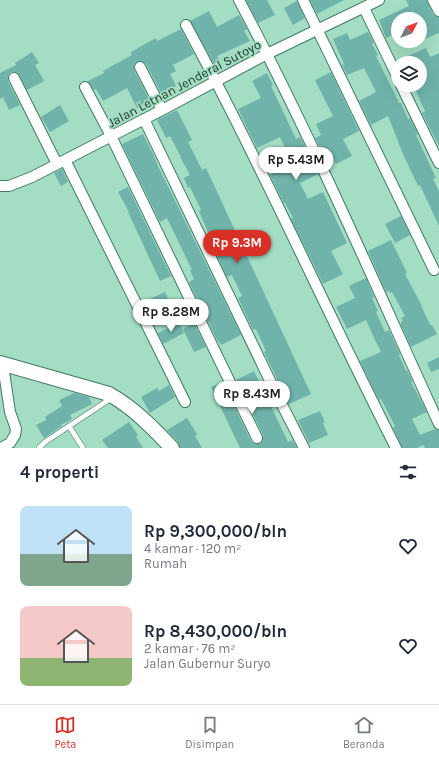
<!DOCTYPE html>
<html lang="id">
<head>
<meta charset="utf-8">
<style>
	:root { --surface:#fff; --page:#f6f6f7; --text:#1f2937; --muted:#747a83; --line:#e0e1e3; --accent:#d93025 }
	body { margin:0; font-family:Karla,sans-serif; background:var(--page); color:var(--text); height:100vh; display:flex; flex-direction:column; font-size:15px; white-space:nowrap }
	* { box-sizing:border-box; margin:0 }
	p { font-size:13px; color:var(--muted) }
	.icon { flex:none; width:22px; height:22px; fill:none; stroke:currentColor; stroke-width:2; stroke-linecap:round; stroke-linejoin:round }
	.map { position:relative; height:448px; overflow:hidden }
	.details { display:flex; flex-direction:column; background:var(--surface); flex:1 }
	.details>* { flex:none }
	.needle { width:26px; rotate:48deg }
	.fabs { position:absolute; left:391px; top:12px; display:grid; gap:8px }
	.fabs a { display:grid; place-items:center; width:36px; height:36px; border-radius:50%; background:var(--surface); box-shadow:0 4px 16px #0002; font-size:20px }
	.price { position:absolute; translate:-50% -34px; padding:0 9px; border-radius:14px; background:#fff; color:#222; font-size:13px; line-height:26px; filter:drop-shadow(0 1px 2px #0008) }
	.price::after { content:''; position:absolute; left:50%; top:24px; width:12px; height:9px; margin-left:-6px; background:inherit; clip-path:polygon(0 0,100% 0,50% 100%) }
	.price.current { background:var(--accent); color:#fff }
	ul { padding:0; list-style:none }
	li { display:flex; align-items:center; gap:12px; height:100px; padding:0 20px }
	li span { display:grid; place-items:center; flex:none; width:112px; height:80px; border-radius:8px; color:#555 }
	li>.icon { margin-inline-start:auto }
	span .icon { width:48px; height:48px; fill:#fffc; stroke-width:1 }
	li b { font-size:17px }
	h2 { display:flex; justify-content:space-between; align-items:center; height:48px; padding:0 20px; font-size:17px }
	.dock { display:flex; justify-content:space-around; align-items:center; height:56px; border-top:1px solid var(--line); background:var(--surface); font-size:11px; color:var(--muted) }
	.dock a { display:grid; justify-items:center; gap:2px }
	.dock .current { color:var(--accent) }
	.map>svg:first-child { display:block }
	.building { fill:#70b3aa }
	.lines { fill:none; stroke-linecap:round; stroke-linejoin:round }
	.service-casing { stroke:#417962; stroke-width:6 }
	.minor-casing { stroke:#417962; stroke-width:12 }
	.secondary-casing { stroke:#417962; stroke-width:16 }
	.service { stroke:#fff; stroke-width:5 }
	.minor { stroke:#fff; stroke-width:10 }
	.secondary { stroke:#fff; stroke-width:14 }
	.labels { text-anchor:middle; stroke-width:3.5; stroke-linejoin:round; paint-order:stroke }
	.street-label { font-size:13px; fill:#1e362c; stroke:#a3ddc3 }
</style>
</head>
<body>
<div class="map">
<svg width="439" height="448" viewBox="0 0 439 448">
	<rect width="100%" height="100%" fill="#a3ddc3"/>
	<path class="building" d="M246 0H267L275 15 258 23Z
		M310 0H344L317 14Z
		M406 0H427L433 14 439 17V33L425 39 420 28V19H398V32L386 38 379 20 409 6Z
		M297 1 305 18 293 25 284 8Z
		M209 11 217 27 239 15 247 29 244 31 250 41 217 56 220 61 214 64 190 21Z
		M181 29 194 54 173 65 176 71 170 74 176 86 161 93 146 64 140 61 134 64V70L150 101 137 108 127 88 103 101 96 89 94 90 88 81 104 73 103 71 132 55 131 52 156 38 157 41Z
		M368 32 374 43 372 44 378 55 376 56 399 103H401L408 119 410 118 418 134 416 135 436 178 433 179 439 191V226L420 185 418 186 403 154 388 116 371 125 359 101 376 92 364 68 347 75 342 65 344 64 333 39 347 33 350 40Z
		M426 48 430 57 439 53V146L422 113 425 111 413 85H420V63H398L397 61Z
		M32 52 39 63 35 65 44 81 27 90 18 73 14 72H11L8 75V81L20 105 9 110 3 97 0 99V73L16 65 15 63Z
		M331 72 359 131 343 139 352 156 336 164 333 160 327 163 315 138 321 135 316 124 333 116 315 80Z
		M267 73 273 85 271 86 296 139 300 137 318 174 300 183 308 199 323 192 347 243 331 251 343 274 323 284 291 219 293 218 285 203H284L270 175 293 165 280 137 257 148 238 109 261 98 252 81Z
		M60 105 69 121 50 132 41 117Z
		M177 110 192 140 188 142 202 170 206 168 311 394 289 404 264 352 266 351 256 329 253 330 238 298 242 296 232 275 227 277 212 245 213 244 199 211 201 210 190 187 188 188 184 178 190 175 180 157H181L170 136 166 138 157 120Z
		M143 134 154 156 158 166 241 335 221 345 219 341 218 342 189 282 194 279 190 270H192L167 218 160 222 122 144Z
		M62 169 68 182 61 186 54 173Z
		M128 187 171 276 160 281 128 212H129L118 192Z
		M401 216 410 235 395 243 385 224Z
		M391 240 407 273 405 274 422 306H421L431 326 432 325 437 334 411 347 401 325V322L403 321 401 318 405 316 392 292 390 293 389 291 386 292 368 251Z
		M366 278 374 297 372 298 378 311 376 312 385 332 389 330 400 354 399 355 406 371 407 370 413 382H411L427 412 412 419 420 435 435 429 439 430V448H425L423 445 417 448H402L393 427 395 426 381 399 379 400 360 361 381 352 375 340 366 320 347 329 336 307 355 298 349 286Z
		M165 292 170 303 148 313 143 302Z
		M179 323 184 333 163 344 158 333Z
		M194 323 206 347 194 352 183 329Z
		M439 357V369L431 372 427 363Z
		M254 371 288 442 292 440 297 448H240L211 387 223 382 251 441 254 444H259L263 441V435L236 380Z
		M169 385 175 397 150 413 141 397 157 388 159 391Z
		M74 393 89 397 92 404 70 415 72 419 61 425 62 426 44 438 36 425 46 420 45 417 62 406 59 400Z
		M320 411 325 422 323 423 328 435 309 443 298 420Z
		M187 418 197 434 195 436 202 448H180L178 442 167 430Z
		M129 422 138 435 136 437 143 448H108L102 440Z"/>
	<g class="lines">
		<g class="service-casing">
			<path id="service" d="M69 426 83 448
				M39 448 45 442 113 397"/>
		</g>
		<g class="minor-casing">
			<path id="minor" d="M239 0C312 138 374 282 439 424
				M303 0 434 270
				M433 0 439 11
				M364 8 398 78
				M186 25C261 164 325 308 396 448
				M140 67 162 110
				M14 78 57 164
				M401 85 439 163
				M85 87 111 136 257 438
				M144 119 275 391 304 448
				M65 160 185 402
				M0 186H9L32 177 162 110 267 54 379 0
				M1 448 10 443 15 435 16 429 10 412 3 365"/>
		</g>
		<g class="secondary-casing">
			<path id="secondary" d="M0 363 109 394C134 408 153 428 172 448"/>
		</g>
		<use href="#service" class="service"/>
		<use href="#minor" class="minor"/>
		<use href="#secondary" class="secondary"/>
	</g>
	<g class="labels">
		<g class="street-label">
			<text transform="translate(184 83) rotate(-28)" y="5">Jalan Letnan Jenderal Sutoyo</text>
		</g>
	</g>
</svg>
<div class="fabs">
<a><svg class="needle" viewBox="-14 -14 28 28"><path d="M0-13l5 13h-10z" fill="#e53935"/><path d="M0 13l5-13h-10z" fill="#747a83"/></svg></a>
<a><svg class="icon" aria-label="layers" viewBox="0 0 24 24"><path d="M12 4l9 5-9 5-9-5zM3 14l9 5 9-5"/></svg></a>
</div>
<b class="price" style="left:296px;top:181px">Rp 5.43M</b>
<b class="price current" style="left:237px;top:264px">Rp 9.3M</b>
<b class="price" style="left:171px;top:333px">Rp 8.28M</b>
<b class="price" style="left:252px;top:415px">Rp 8.43M</b>
</div>
<section class="details">
<h2>4 properti<svg class="icon" aria-label="filters" viewBox="0 0 24 24"><path d="M4 7h16M4 17h16"/><circle cx="9" cy="7" r="2"/><circle cx="15" cy="17" r="2"/></svg></h2>
<ul>
<li><span style="background:linear-gradient(#bfe0f5 60%,#7fa58c 0)"><svg class="icon" aria-label="home" viewBox="0 0 24 24"><path d="M3 11l9-7 9 7M6 9v11h12V9"/></svg></span><div><b>Rp 9,300,000/bln</b><p>4 kamar · 120 m²</p><p>Rumah</p></div><svg class="icon" aria-label="heart" viewBox="0 0 24 24"><path d="M12 20l-8-8c-3-5 5-10 8-4 3-6 11-1 8 4z"/></svg></li>
<li><span style="background:linear-gradient(#f6c9c9 65%,#8fb573 0)"><svg class="icon" aria-label="home" viewBox="0 0 24 24"><path d="M3 11l9-7 9 7M6 9v11h12V9"/></svg></span><div><b>Rp 8,430,000/bln</b><p>2 kamar · 76 m²</p><p>Jalan Gubernur Suryo</p></div><svg class="icon" aria-label="heart" viewBox="0 0 24 24"><path d="M12 20l-8-8c-3-5 5-10 8-4 3-6 11-1 8 4z"/></svg></li>
</ul>
</section>
<nav class="dock">
<a class="current"><svg class="icon" aria-label="map" viewBox="0 0 24 24"><path d="M3 6l6-2 6 2 6-2v14l-6 2-6-2-6 2zM9 4v14M15 6v14"/></svg>Peta</a>
<a><svg class="icon" aria-label="saved" viewBox="0 0 24 24"><path d="M7 4h10v16l-5-4-5 4z"/></svg>Disimpan</a>
<a><svg class="icon" aria-label="home" viewBox="0 0 24 24"><path d="M3 11l9-7 9 7M6 9v11h12V9"/></svg>Beranda</a>
</nav>
</body>
</html>
